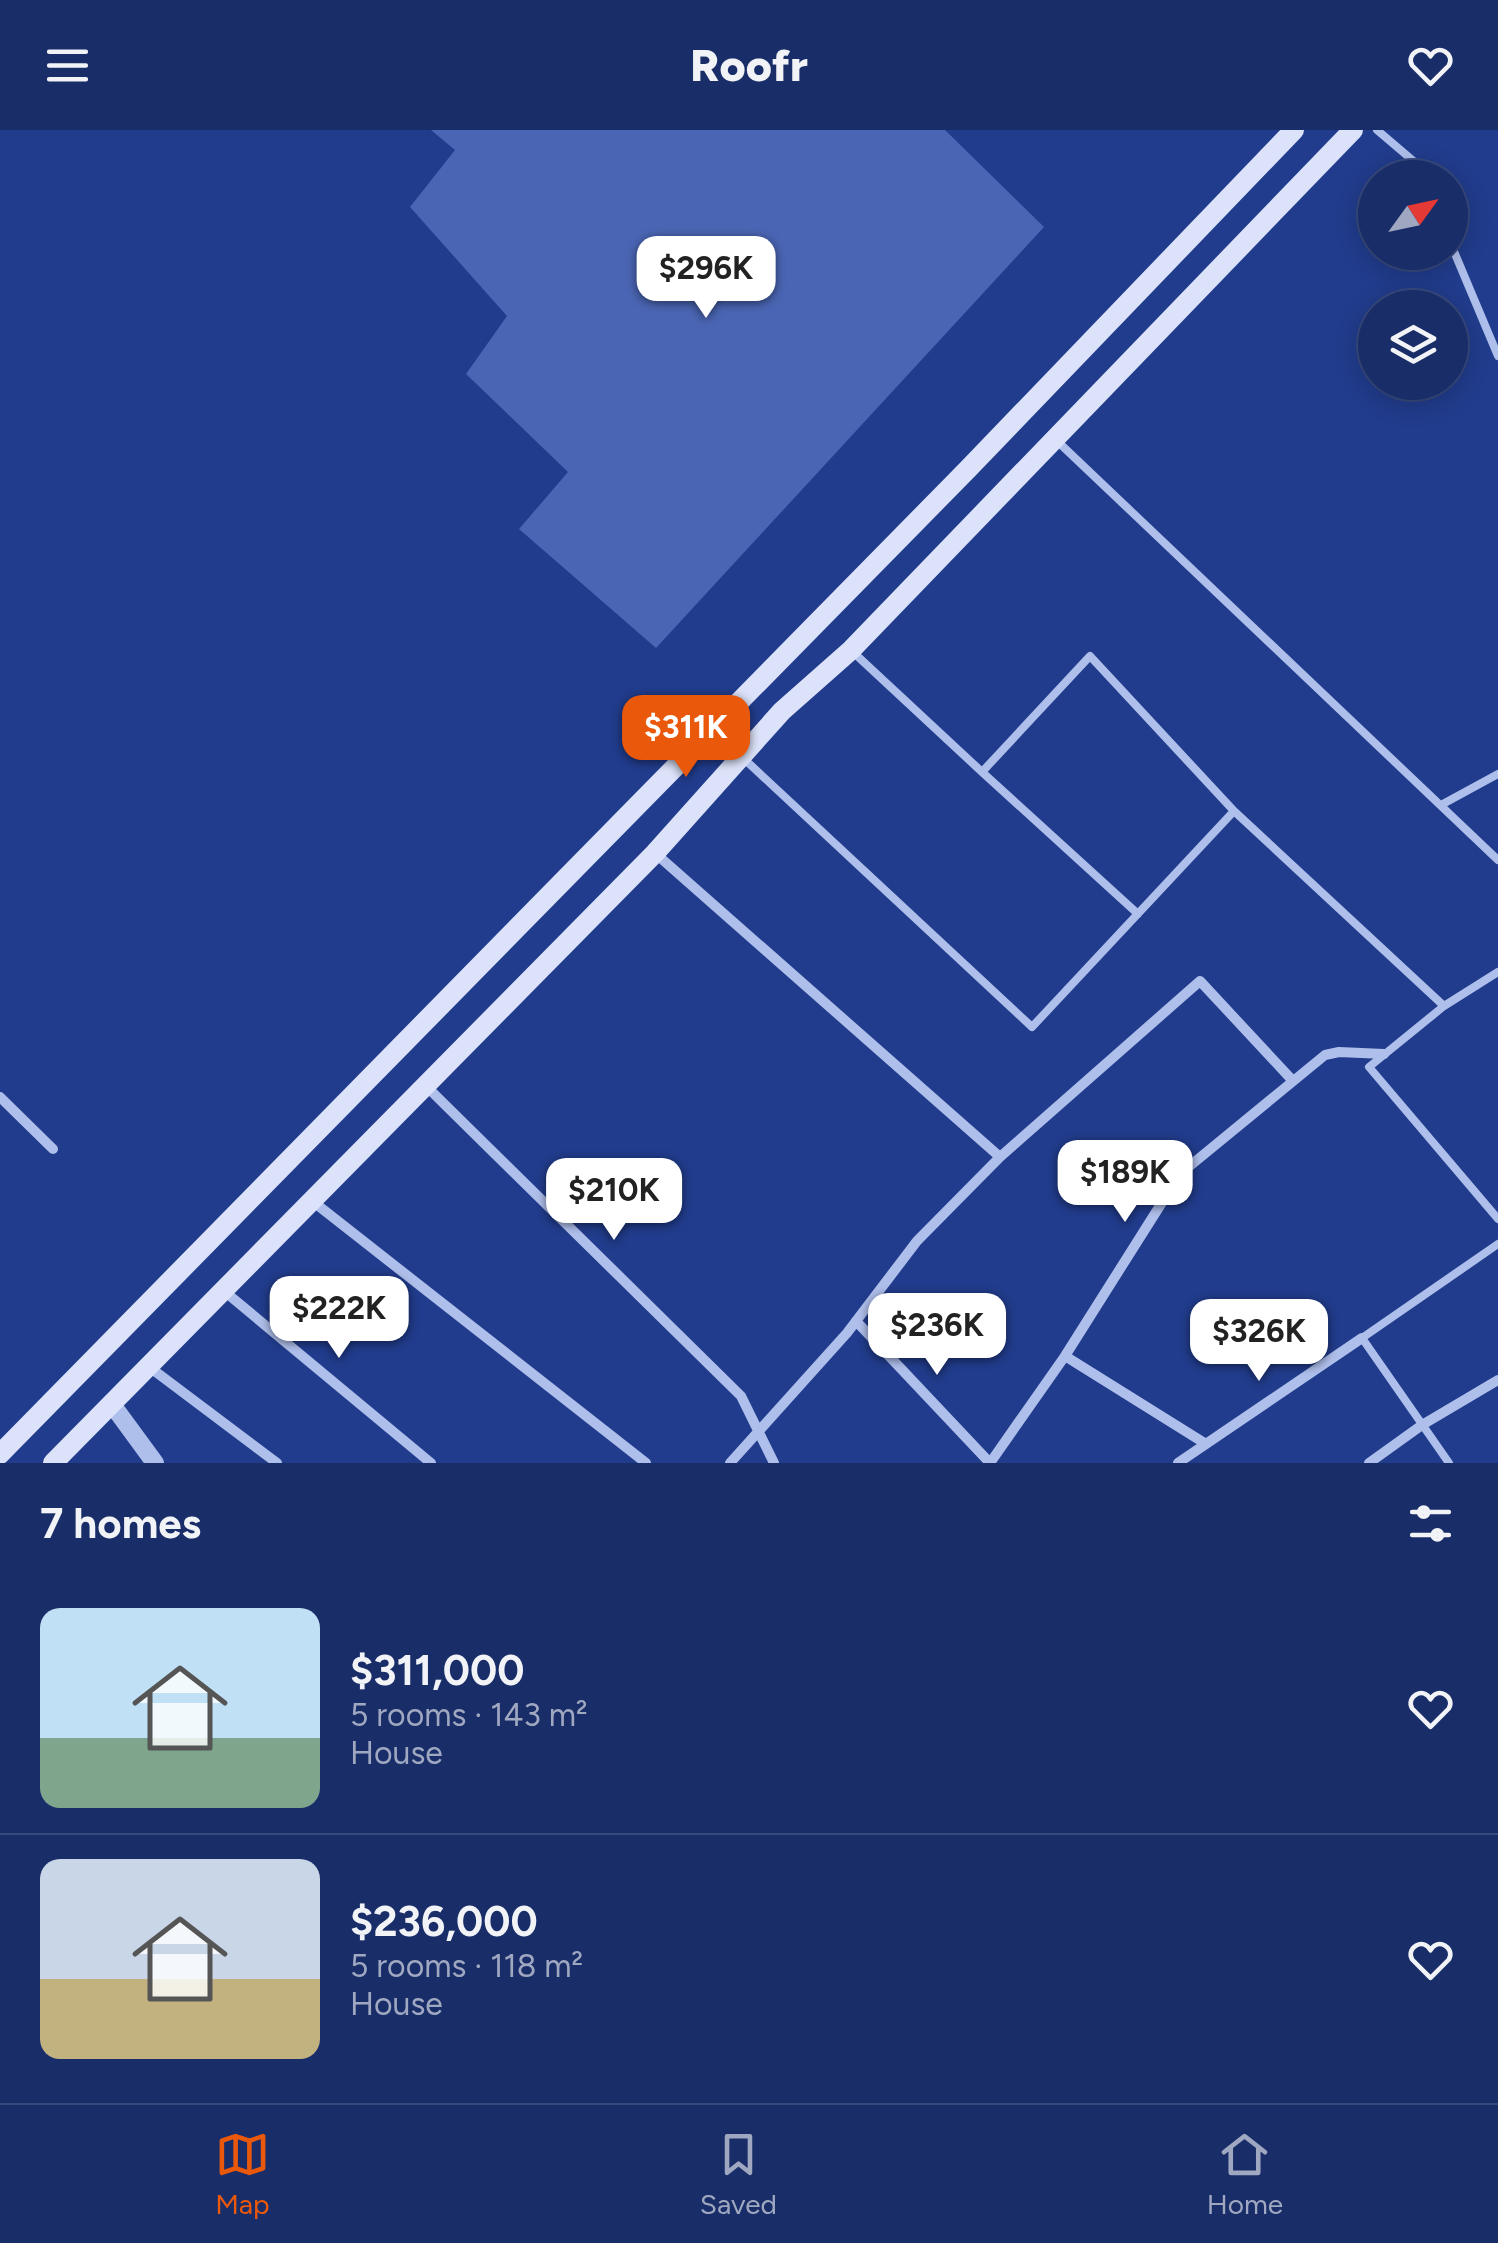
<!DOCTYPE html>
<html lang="en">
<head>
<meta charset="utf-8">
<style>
	:root { --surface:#192d69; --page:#22356f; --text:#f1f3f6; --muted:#9fa8c0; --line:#37497d; --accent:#ea580c }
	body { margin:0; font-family:Figtree,sans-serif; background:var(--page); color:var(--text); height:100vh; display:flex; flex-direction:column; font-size:38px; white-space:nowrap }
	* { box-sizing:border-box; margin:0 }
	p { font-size:32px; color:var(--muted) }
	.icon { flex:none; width:55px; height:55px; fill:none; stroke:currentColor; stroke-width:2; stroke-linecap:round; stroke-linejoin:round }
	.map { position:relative; height:1333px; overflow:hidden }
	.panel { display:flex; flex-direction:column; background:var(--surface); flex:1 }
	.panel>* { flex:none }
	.needle { width:65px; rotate:57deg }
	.fabs { position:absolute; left:1358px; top:30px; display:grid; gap:20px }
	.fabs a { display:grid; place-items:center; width:110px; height:110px; border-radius:50%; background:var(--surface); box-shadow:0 5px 25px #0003,0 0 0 2px var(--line); font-size:50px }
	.price { position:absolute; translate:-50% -85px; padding:0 22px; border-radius:20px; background:#fff; color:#222; font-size:32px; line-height:65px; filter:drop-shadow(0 2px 5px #0008) }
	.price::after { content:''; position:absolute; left:50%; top:60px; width:30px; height:22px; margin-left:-15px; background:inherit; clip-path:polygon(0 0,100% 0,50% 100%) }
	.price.current { background:var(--accent); color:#fff }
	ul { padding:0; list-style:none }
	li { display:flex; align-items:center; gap:30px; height:250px; padding:0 40px }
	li+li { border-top:2px solid var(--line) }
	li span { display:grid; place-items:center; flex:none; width:280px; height:200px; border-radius:20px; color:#555 }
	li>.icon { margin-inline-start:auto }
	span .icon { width:120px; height:120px; fill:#fffc; stroke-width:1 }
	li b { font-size:42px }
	h2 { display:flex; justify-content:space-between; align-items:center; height:120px; padding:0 40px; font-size:42px }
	header { display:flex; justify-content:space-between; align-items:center; height:130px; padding:0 40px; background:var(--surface); font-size:45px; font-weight:800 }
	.tabs { display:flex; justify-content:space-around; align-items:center; height:140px; border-top:2px solid var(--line); background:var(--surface); font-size:28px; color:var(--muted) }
	.tabs a { display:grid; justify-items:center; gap:5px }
	.tabs .current { color:var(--accent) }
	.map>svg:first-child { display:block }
	.building { fill:#4a65b3 }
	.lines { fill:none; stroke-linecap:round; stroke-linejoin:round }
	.service { stroke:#afbfeb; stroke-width:8 }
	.minor { stroke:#afbfeb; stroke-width:10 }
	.tertiary { stroke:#afbfeb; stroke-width:18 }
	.secondary { stroke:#dbe2f9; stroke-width:20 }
</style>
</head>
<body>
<header><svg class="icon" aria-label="menu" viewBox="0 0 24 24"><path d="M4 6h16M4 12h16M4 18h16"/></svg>Roofr<svg class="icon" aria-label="heart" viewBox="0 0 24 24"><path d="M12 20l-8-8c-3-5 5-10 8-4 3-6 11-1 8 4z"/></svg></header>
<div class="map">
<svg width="1498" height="1333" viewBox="0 0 1498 1333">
	<rect width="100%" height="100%" fill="#213c8c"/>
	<path class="building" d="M431 0H945L1044 97 656 518 519 399 568 342 466 244 507 186 410 77 455 20Z"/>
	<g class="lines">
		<path class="service" d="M1377 0 1417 34 1423 48
			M1450 112 1498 226
			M1055 309 1498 730
			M854 523 982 642 1090 526 1234 681 1444 876
			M742 627 1032 897 1234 681
			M982 642 1138 784
			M1441 675 1498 644
			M1498 842 1444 876 1369 937 1498 1089
			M1449 1333 1362 1208 1498 1114"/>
		<path class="minor" d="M655 723 1000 1027
			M426 956 741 1266 774 1333
			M0 967 53 1019
			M311 1070 646 1333
			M224 1161 431 1333
			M856 1191 990 1333
			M148 1236 277 1333
			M1206 1314 1065 1226 1180 1044 1325 925 1339 922 1384 924
			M730 1333 847 1203 917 1111 1000 1027 1200 851 1293 951
			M990 1333 1065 1226
			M1178 1333 1362 1208
			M1369 1333 1422 1295 1498 1250"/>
		<path class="tertiary" d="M111 1273 155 1333"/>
		<path class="secondary" d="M0 1324 968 339 1294 0
			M53 1333 655 723 782 581 851 520 1353 0"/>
	</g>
</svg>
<div class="fabs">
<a><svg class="needle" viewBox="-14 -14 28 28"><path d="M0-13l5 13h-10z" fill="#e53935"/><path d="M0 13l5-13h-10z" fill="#9fa8c0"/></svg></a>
<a><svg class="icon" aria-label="layers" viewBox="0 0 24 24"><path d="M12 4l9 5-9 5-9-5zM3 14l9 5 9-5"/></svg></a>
</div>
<b class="price" style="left:706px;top:191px">$296K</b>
<b class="price current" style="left:686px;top:650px">$311K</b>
<b class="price" style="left:1125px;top:1095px">$189K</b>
<b class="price" style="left:614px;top:1113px">$210K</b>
<b class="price" style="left:339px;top:1231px">$222K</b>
<b class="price" style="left:937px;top:1248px">$236K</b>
<b class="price" style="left:1259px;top:1254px">$326K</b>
</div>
<section class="panel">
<h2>7 homes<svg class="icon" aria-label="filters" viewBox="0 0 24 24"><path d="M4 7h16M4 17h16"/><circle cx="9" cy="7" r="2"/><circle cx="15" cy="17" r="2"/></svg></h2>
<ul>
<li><span style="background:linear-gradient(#bfe0f5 65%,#7fa58c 0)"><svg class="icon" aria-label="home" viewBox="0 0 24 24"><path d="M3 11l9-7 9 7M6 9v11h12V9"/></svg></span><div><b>$311,000</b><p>5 rooms · 143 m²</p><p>House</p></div><svg class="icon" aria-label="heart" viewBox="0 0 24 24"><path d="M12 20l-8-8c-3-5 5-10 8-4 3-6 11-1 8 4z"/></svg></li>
<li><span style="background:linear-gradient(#c9d6e8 60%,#c2b280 0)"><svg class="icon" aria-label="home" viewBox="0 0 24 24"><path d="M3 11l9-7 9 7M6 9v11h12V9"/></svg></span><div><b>$236,000</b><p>5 rooms · 118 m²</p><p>House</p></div><svg class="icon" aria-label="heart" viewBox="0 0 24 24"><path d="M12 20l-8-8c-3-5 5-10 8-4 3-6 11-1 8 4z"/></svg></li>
</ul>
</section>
<nav class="tabs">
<a class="current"><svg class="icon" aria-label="map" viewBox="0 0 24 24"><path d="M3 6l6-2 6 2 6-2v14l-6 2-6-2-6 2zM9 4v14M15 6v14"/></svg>Map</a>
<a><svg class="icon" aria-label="saved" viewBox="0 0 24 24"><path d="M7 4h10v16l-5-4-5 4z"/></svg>Saved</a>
<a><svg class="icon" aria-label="home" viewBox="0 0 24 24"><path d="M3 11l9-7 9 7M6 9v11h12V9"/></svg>Home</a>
</nav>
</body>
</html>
